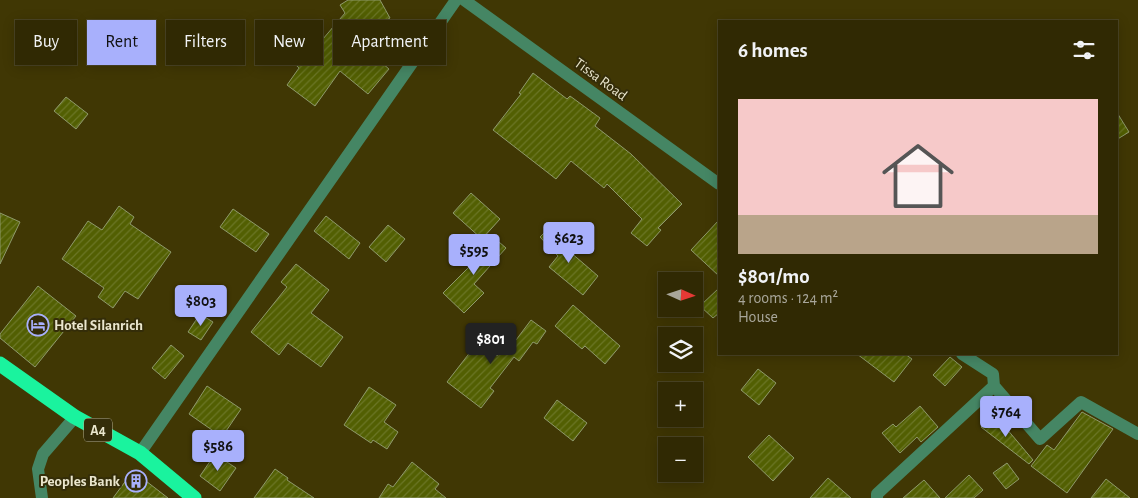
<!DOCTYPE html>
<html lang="en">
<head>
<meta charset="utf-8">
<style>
	:root { --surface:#302903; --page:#3c3512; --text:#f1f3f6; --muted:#a8a69a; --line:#4b4525; --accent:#a8b0fc }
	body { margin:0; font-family:"Alegreya Sans",sans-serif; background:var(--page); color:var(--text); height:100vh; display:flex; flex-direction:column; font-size:19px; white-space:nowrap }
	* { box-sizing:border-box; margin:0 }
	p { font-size:16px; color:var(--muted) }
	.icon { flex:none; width:28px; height:28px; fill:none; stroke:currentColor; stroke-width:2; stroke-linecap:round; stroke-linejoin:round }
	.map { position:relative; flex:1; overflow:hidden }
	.sheet { position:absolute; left:718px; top:20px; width:400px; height:335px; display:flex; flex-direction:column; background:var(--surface); border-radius:0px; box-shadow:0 2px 12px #0003,0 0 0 1px var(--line) }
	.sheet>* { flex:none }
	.hud { position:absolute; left:15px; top:20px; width:475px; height:45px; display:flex; gap:10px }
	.needle { width:32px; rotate:93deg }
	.fabs { position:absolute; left:658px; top:272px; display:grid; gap:10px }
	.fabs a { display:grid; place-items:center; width:45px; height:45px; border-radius:0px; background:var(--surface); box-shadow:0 2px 12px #0003,0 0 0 1px var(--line); font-size:25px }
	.price { position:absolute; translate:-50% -42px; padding:0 11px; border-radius:5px; background:var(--accent); color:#111; font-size:16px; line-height:32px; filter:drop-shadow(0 1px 2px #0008) }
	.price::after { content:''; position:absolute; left:50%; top:30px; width:15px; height:11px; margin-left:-8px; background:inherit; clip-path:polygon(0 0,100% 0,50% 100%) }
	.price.active { background:#222; color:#fff }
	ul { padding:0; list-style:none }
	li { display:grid; align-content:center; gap:10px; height:265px; padding:0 20px }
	li span { display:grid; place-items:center; height:155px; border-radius:0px; color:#555 }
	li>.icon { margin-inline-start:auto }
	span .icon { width:90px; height:90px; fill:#fffc; stroke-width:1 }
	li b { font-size:21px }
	h2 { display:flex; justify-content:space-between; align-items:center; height:60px; padding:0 20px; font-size:21px }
	.chip { padding:0 18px; border-radius:0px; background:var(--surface); box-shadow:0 2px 12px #0003,0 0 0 1px var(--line); font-size:18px; line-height:45px }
	.chip.active { background:var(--accent); color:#111 }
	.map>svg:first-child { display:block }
	.building { fill:url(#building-hatch); stroke:#8e996b }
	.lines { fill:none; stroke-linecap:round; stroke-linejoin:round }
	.minor { stroke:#458664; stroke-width:12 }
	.highway { stroke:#1af39e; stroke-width:15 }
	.labels { text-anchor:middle; stroke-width:4; stroke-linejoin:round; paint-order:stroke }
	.shield { fill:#342d09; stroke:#b3ae92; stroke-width:1 }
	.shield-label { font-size:14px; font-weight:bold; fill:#eae6cd }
	.street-label { font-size:15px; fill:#eae6cd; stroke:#342d09 }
	.poi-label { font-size:15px; font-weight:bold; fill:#eae6cd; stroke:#342d09; text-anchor:start }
</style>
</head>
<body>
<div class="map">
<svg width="1138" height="498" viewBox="0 0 1138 498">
	<defs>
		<pattern id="building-hatch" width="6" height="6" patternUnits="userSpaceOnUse" patternTransform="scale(1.25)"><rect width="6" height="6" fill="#525f02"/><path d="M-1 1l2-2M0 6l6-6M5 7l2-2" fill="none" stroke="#6b7626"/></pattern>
	</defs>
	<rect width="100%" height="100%" fill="#403704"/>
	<path class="building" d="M348 0H380L390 18 354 39 389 69 368 94 340 71 315 106 287 85 299 68 275 45 293 24 317 46 345 13 340 5Z
		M533 73 567 99 570 96 600 118 595 126 631 154 682 204 658 228 661 230 647 246 631 233 642 219 607 184 604 188 571 161 556 179 493 130 521 94 519 93Z
		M66 97 88 114 76 129 54 111Z
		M1116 111 1129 132 1116 140Z
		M471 193 500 219 482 239 453 213Z
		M119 206 134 217 130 224 171 252 138 299 125 291 113 308 98 297 104 288 62 259 88 221 102 230Z
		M233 209 269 234 256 252 220 227Z
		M0 213 20 222 0 264Z
		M326 216 360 243 349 259 314 231Z
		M719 220V276L691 250Z
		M388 225 405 239 386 262 369 247Z
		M551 226 565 242 562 245 598 276 583 295 549 267 558 256 540 237Z
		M492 236 506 248 474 284 484 293 464 313 443 293 472 264 470 262Z
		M296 264 329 290 311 313 343 337 321 367 288 343 279 355 251 332 287 287 281 282Z
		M38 286 76 316 35 367 0 338V334Z
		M719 288V313L713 318 700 306Z
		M573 305 620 346 605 364 585 346 582 349 555 326Z
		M200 314 213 322 201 340 188 332Z
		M531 320 546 331 537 344 533 342 519 361 514 357 490 388 494 391 481 408 447 382 478 342 497 356 512 336 516 340Z
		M171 345 184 356 165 379 152 368Z
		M857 354H905L912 359 894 382Z
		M950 357 962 367 945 386 933 375Z
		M758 369 776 383 759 405 741 390Z
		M207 386 241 409 222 437 189 414Z
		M369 387 396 405 384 422 398 432 387 449 373 440 371 443 344 425Z
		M557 400 587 423 573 441 544 418Z
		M920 406 938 427 921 442 917 437 900 453 882 433 893 424 896 427Z
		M1082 412 1113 429 1067 493 1031 466 1047 445 1054 450Z
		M995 415 1033 460 1029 464 981 427Z
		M769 435 794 458 773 481 748 457Z
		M215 454 236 468 220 491 200 476Z
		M412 462 439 484 435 489 446 498H379L388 484 393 487Z
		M1007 463 1019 479 1006 489 993 473Z
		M275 469 288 478 287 480 314 498H254Z
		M133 471 168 498H113Z
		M969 475 983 490 974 498H945Z
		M828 478 851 498H810Z
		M1106 479 1130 498H1091Z
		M924 480 940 498H903Z"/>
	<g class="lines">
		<path class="minor" d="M464 0 719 184
			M994 386 1040 439 1081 402 1138 434
			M140 453 456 0
			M42 498 38 469 43 454 75 417
			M877 498V494L994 386 993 374 962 354"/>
		<path class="highway" d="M0 364 75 417 140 453 194 498"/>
	</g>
	<defs>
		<g id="hotel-ring" transform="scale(1.125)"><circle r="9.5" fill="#342d09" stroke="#a8b0fc" stroke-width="1.5"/><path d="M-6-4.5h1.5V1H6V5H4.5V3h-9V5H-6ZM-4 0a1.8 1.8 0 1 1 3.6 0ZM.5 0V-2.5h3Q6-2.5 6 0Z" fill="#a8b0fc"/></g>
		<g id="building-ring" transform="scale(1.125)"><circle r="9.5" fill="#342d09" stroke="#a8b0fc" stroke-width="1.5"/><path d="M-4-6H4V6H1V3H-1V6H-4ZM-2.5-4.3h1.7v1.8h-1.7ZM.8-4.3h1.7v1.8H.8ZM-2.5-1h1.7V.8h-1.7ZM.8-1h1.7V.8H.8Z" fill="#a8b0fc"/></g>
	</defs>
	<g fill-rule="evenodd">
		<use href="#hotel-ring" x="38" y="325"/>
		<use href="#building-ring" x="136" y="481"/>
	</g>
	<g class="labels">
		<rect class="shield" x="84" y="418.5" width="28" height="23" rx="4"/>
		<g class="shield-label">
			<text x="98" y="435">A4</text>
		</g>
		<g class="street-label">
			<text transform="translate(601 79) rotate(36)" y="5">Tissa Road</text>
		</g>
		<g class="poi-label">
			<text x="54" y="330">Hotel Silanrich</text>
			<text x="120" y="486" text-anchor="end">Peoples Bank</text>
		</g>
	</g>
</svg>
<div class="fabs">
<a><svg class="needle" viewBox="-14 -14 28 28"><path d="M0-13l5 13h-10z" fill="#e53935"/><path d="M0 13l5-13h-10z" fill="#a8a69a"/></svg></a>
<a><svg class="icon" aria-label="layers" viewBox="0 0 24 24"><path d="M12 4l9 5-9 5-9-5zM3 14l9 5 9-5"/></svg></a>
<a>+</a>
<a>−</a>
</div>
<b class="price" style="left:569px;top:264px">$623</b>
<b class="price" style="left:474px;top:276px">$595</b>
<b class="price" style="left:201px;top:327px">$803</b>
<b class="price active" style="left:491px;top:365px">$801</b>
<b class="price" style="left:1006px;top:438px">$764</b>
<b class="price" style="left:218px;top:472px">$586</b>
<div class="hud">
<a class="chip">Buy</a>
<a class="chip active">Rent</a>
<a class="chip">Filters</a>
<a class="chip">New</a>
<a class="chip">Apartment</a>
</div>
<section class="sheet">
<h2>6 homes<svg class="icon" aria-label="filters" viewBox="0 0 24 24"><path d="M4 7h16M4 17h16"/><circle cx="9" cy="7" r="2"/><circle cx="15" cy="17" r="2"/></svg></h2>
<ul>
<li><span style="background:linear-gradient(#f6c9c9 75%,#b9a48a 0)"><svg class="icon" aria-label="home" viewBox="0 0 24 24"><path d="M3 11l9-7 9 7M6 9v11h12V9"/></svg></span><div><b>$801/mo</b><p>4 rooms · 124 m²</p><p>House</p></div></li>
</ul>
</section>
</div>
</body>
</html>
